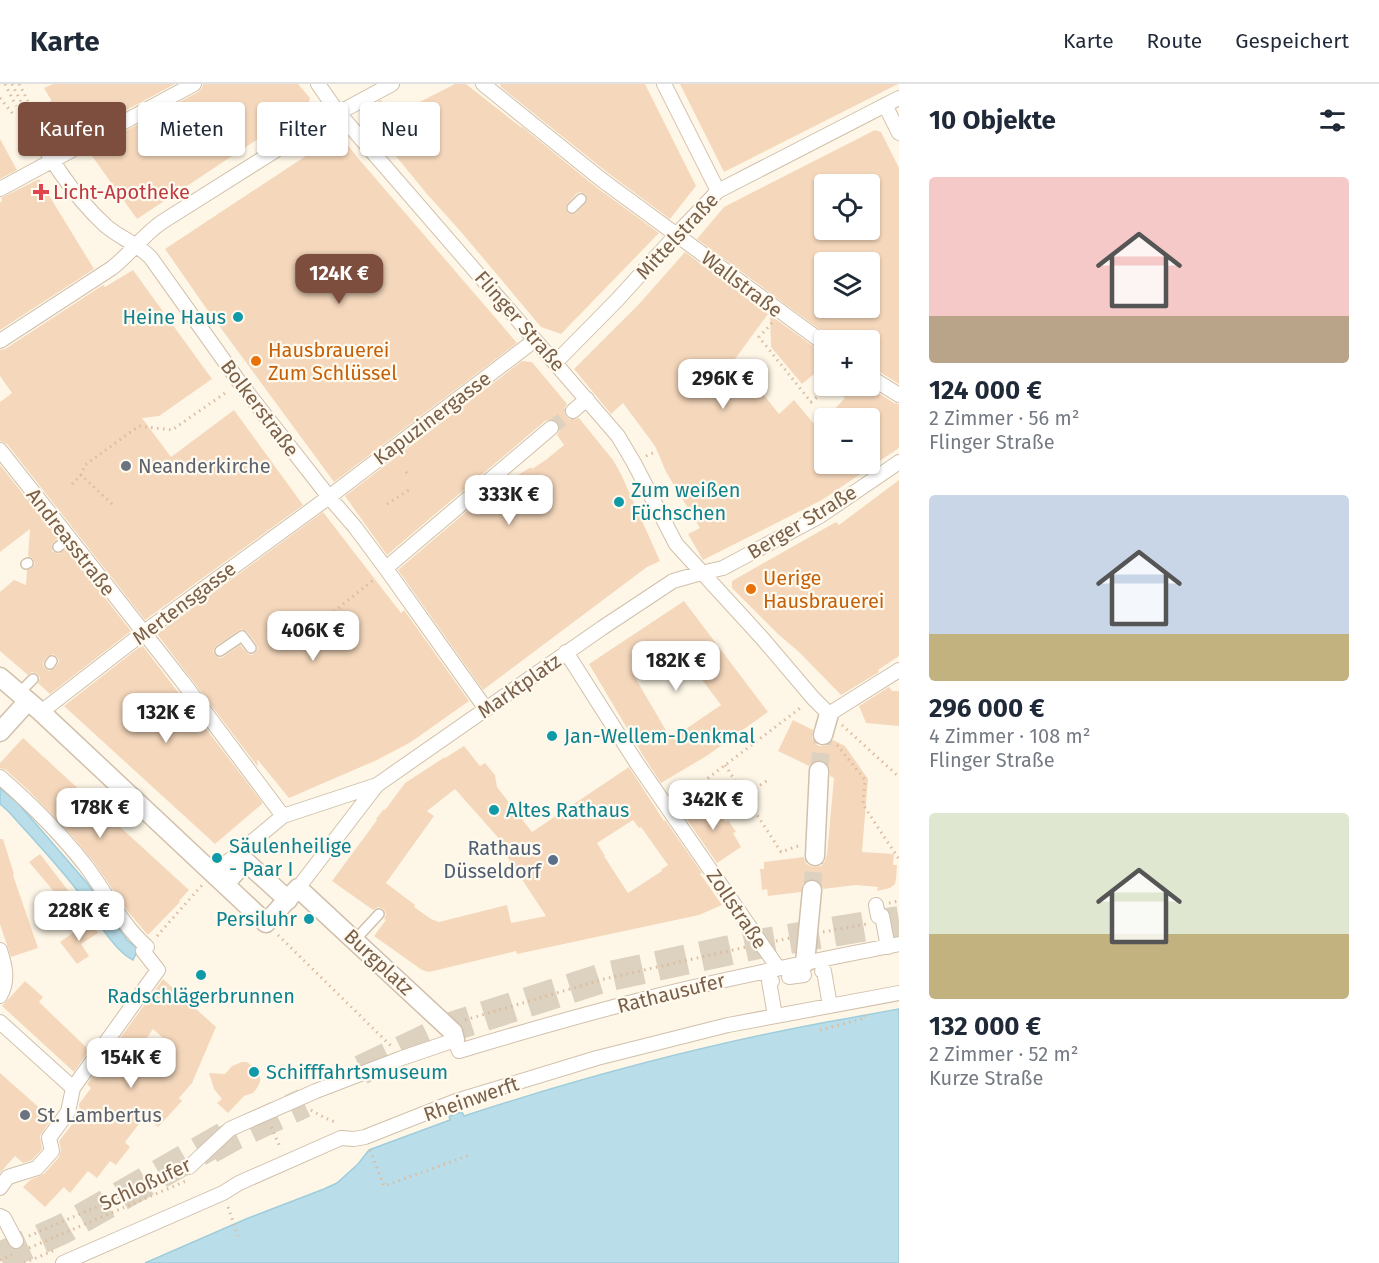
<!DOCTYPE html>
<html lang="de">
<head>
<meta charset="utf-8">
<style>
	:root { --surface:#fff; --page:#f2f2f3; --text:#1f2937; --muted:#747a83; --line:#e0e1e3; --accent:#7d4d3d }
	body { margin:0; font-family:"Fira Sans",sans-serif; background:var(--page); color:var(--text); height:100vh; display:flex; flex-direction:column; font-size:22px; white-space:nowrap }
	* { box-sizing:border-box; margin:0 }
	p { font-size:20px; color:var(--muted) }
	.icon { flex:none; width:33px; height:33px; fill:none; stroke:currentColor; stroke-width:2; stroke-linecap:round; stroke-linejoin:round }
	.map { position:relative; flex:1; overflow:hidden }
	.details { display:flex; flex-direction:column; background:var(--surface); width:480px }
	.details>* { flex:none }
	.top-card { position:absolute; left:18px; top:18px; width:570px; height:54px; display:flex; gap:12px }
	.tools { position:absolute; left:814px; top:90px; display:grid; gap:12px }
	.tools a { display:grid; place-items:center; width:66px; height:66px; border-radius:6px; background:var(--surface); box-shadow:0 2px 4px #0004; font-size:30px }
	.price { position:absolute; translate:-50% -51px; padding:0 14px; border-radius:12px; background:#fff; color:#222; font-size:20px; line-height:39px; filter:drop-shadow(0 2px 3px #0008) }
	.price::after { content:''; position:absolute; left:50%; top:36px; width:18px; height:14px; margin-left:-9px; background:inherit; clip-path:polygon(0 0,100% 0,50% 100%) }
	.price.current { background:var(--accent); color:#fff }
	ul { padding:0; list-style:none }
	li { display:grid; align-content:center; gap:12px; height:318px; padding:0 30px }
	li span { display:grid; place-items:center; height:186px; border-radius:6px; color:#555 }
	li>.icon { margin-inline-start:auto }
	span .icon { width:108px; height:108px; fill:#fffc; stroke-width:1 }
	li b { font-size:26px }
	h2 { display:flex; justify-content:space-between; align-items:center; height:72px; padding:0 30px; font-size:26px }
	.chip { padding:0 21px; border-radius:6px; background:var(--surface); box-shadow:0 2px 4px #0004; font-size:21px; line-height:54px }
	.chip.current { background:var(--accent); color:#fff }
	header { display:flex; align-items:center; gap:36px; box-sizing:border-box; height:84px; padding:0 30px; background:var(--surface); border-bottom:2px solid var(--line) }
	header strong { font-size:28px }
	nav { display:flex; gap:33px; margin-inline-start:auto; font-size:21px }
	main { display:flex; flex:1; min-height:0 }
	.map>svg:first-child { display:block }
	.water { fill:#b9deea; stroke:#9fcddc; stroke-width:1.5 }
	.building { fill:#f5d8bc; fill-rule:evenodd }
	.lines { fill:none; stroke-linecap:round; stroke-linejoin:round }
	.pedestrian-tunnel { stroke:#ddd1c0; stroke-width:14; stroke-dasharray:14 7; stroke-linecap:butt }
	.minor-tunnel { stroke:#ddd1c0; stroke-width:18; stroke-dasharray:18 9; stroke-linecap:butt }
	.trunk-tunnel { stroke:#ddd1c0; stroke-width:30; stroke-dasharray:30 15; stroke-linecap:butt }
	.service-casing { stroke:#d1c0ab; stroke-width:12 }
	.pedestrian-casing { stroke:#d1c0ab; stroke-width:16 }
	.minor-casing { stroke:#d1c0ab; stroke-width:21 }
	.path { stroke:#dbbc9f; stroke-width:3; stroke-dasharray:1.5 4.5; stroke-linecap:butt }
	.service { stroke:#fff; stroke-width:9 }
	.pedestrian { stroke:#fff; stroke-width:14 }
	.minor { stroke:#fff; stroke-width:18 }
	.health-dot { fill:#e0444e; stroke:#fffaef; stroke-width:2 }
	.culture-dot { fill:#0f9aa8; stroke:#fffaef; stroke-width:2 }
	.food-dot { fill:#e8710a; stroke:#fffaef; stroke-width:2 }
	.worship-dot { fill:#6b7280; stroke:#fffaef; stroke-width:2 }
	.service-dot { fill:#5c6f8a; stroke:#fffaef; stroke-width:2 }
	.labels { text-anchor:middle; stroke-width:4.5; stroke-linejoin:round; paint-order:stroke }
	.health-label { font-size:20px; fill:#be3a42; stroke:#fffaef; text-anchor:start }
	.street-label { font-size:20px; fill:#7a5f49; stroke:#fffaef }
	.culture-label { font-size:20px; fill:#0d838f; stroke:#fffaef; text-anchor:start }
	.food-label { font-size:20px; fill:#c56008; stroke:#fffaef; text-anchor:start }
	.worship-label { font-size:20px; fill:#5b616d; stroke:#fffaef; text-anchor:start }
	.service-label { font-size:20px; fill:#4e5e75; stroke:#fffaef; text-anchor:end }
</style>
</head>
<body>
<header>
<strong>Karte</strong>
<nav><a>Karte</a><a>Route</a><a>Gespeichert</a></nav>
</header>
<main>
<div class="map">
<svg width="899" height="1179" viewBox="0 0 899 1179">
	<rect width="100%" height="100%" fill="#fef7e7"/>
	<path class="water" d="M0 704 17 718 87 799 127 856 138 865 133 876C111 865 91 825 76 805 55 778 31 753 9 728L0 720Z
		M899 925V1179H145L246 1135 324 1105 337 1099 358 1080 369 1066 450 1036 449 1032 462 1028 464 1032C583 993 704 961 827 938 851 934 875 929 899 925Z"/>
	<path class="building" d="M53 0H175L102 39 103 37 73 53 44 4Z
		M203 0H298L310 14 308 22 137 135 92 72 94 64 198 8 202 4Z
		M455 0H466L522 44 521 42 596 103 659 149 561 250 541 243 462 149 427 110 381 54 376 47V28L367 33 363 26 381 16 390 33ZM580 108 586 111 587 117 576 129 570 130 566 126V122L576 110Z
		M500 0H645L696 102 670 135 608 89 501 3Z
		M680 0H898L724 88Z
		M875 46 881 48 899 84V300L875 285 870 284V256H833L830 253 697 155 724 123ZM825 100H870V146H825ZM825 178H870V224H855L848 234 833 224H825V218L813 209 825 194Z
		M339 50 358 74 517 259 334 398 206 224 165 165Z
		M0 55 17 86 0 95Z
		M39 95 94 185 0 246V119L2 116 1 114Z
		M685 168 768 230 735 275 779 330 794 316 815 341 825 333V380H870V334H826L845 314 833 302H867L894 319 899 320V364L822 416 703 476 688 450 700 444 666 388 656 364 649 354 623 319 611 330 574 285 640 219Z
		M133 186 212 295 159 332 142 334 171 373 234 326 303 421 145 536 7 360 0 357V318L12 309 0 292V266L5 265 103 201 105 203Z
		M770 231 820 267 825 269V281L802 300 771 263Z
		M522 277 532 278 567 320 564 325 566 332 571 336 579 334 613 376 621 390 660 477 647 483 483 606 398 486 473 422 478 431 500 419 494 406 531 383 532 385 547 375 564 361 557 351 560 346 558 339 553 335 545 337 387 471 345 412Z
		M0 381 58 454 52 460V467L58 470 66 465 131 547 50 610 38 599 40 594 37 590 32 588 28 591 0 567V508L14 496 26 501 27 486 33 483 35 479 32 474 28 472 30 445 0 468ZM53 570 58 574 59 578 55 584 49 587 44 583 43 579 47 573Z
		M899 396V572L878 586 879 588 841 611 799 568 778 550 732 504V497L836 438 839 441Z
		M323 428 401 529 404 526 469 617 411 658 377 676 289 714 257 675 258 683 157 550ZM241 545 247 548 256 560 258 564 255 569 252 571 248 570 240 561 223 573 220 574 215 571 213 567 216 562Z
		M684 517 768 628 708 671 661 699 644 673 589 580ZM676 561 721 621 671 655 633 590Z
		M142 561 262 718V720L215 760 64 622Z
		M889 603 892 607H899V642L866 639 859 622Z
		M793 636 813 646 812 654 815 659 819 662H826L833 656 845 662 868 695 862 768 894 770 893 781H897L896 795 895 800 890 804 877 807 878 803 856 801 823 805 819 797 812 795 808 796 803 799 801 808 768 812 767 805 762 806 760 785H764V778L804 773 805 778 808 781 815 783 821 782 824 779 827 770 834 694 830 692 829 682 825 677 819 676 814 677 809 682 778 667Z
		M23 654 189 806 179 817 180 818 148 851 129 829 93 777 73 753 29 707 6 686 0 684V679Z
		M464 662 480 682 485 679 495 691 497 703 532 748 629 683 664 737 665 736 702 789 699 791H701L722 821 699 831 517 870 516 867 429 888 422 886 374 852 386 836 384 835 386 831 384 825 378 823 373 826 332 797 377 736 376 735 384 725 385 726 405 699 445 673V674ZM455 705 510 767 506 771 546 832 511 839 507 821 439 838 431 835 414 823 415 821 386 799 434 732 427 727ZM633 736 639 744 641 743 668 781 661 786 662 787 628 809 604 772H605L597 759Z
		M698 718 701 724 712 722 726 738 728 736 736 748 733 749 741 763 717 779 681 727Z
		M0 755H3L14 790 13 791 38 864 11 873 0 840Z
		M40 770 70 809 62 817 29 778Z
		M90 837 98 849 81 860 89 872 77 880 60 858Z
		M163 895 216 943 192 999 179 1014 182 1017 158 1043 146 1031 125 1058 130 1063 116 1081 110 1077 97 1094 88 1087 70 1109 64 1103 45 1123 23 1103 30 1096 44 1090 59 1073 61 1066 59 1057 80 1030 79 1020 91 1004 87 1000ZM153 945 172 962 163 982 135 971Z
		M25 897 43 913 39 918 89 966 74 988 2 922Z
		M242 978H247L257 986 260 991V998L257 1004 253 1009 244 1012 228 1029 217 1019 222 1015 214 1005 209 989 225 990 232 982Z
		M0 989 43 1027 49 1026 50 1037 40 1052 42 1065 32 1076 23 1079 15 1072 0 1089Z"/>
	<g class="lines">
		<path class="pedestrian-tunnel" d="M551 344 573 327"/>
		<path class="minor-tunnel" d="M819 687 823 651
			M812 806 815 772"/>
		<path class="trunk-tunnel" d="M361 986 454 942 606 893 758 860 899 837
			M210 1065 235 1051 304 1019
			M0 1173 63 1145 226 1052"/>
		<g class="service-casing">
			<path id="service" d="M572 124 581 115
				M58 463 68 455
				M26 480 28 479
				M220 567 242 552 251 564
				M50 580 52 577
				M19 609 33 595
				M355 856 379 830"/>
		</g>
		<g class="pedestrian-casing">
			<path id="pedestrian" d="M318 0 337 27 618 352 634 379 676 460 762 554 813 614 829 630 899 586
				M483 0 602 96 825 260
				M664 0 718 107
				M885 21 899 49
				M27 32C48 72 72 111 106 142 120 154 138 160 151 174L240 299 329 413 355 443 387 486 486 625
				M0 105 194 0
				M0 257 112 184C130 170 143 151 162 138L316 41 392 0
				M555 279 618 215 676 151 718 107 899 14
				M870 293 899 311
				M573 327 587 315
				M0 366 182 597 283 732
				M386 484 551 344
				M566 568 636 678 778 884
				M41 628 143 549 329 413 535 256
				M0 693C31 720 61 750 86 782 106 809 122 841 147 863
				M213 790 283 732 377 701 602 544 673 497 701 489 723 484 820 432 899 378
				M298 804 377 701
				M876 821 878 832H882L888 863
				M0 866C5 882 9 896 0 912
				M822 887H824L830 922
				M789 893 804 891
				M772 897H769L775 932
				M0 938 73 1004
				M189 1083 230 1045 316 1007 402 974 455 956 459 967C522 948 585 930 648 914 731 893 815 877 899 860
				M0 1104 8 1093 37 1084 52 1067 49 1054 68 1028 73 1004 158 886 143 867
				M0 1132 4 1134 16 1157
				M63 1179 223 1109 239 1099 341 1054 354 1055 365 1053 456 1017 597 974 728 941 899 909"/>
		</g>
		<g class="minor-casing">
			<path id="minor" d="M0 593 41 628 266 839 298 804 453 948 455 956
				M0 648 28 617
				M823 651 829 630
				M815 772 819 687
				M225 800 245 777 288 816
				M805 879 812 806"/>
		</g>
		<path class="path" d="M5 0 16 22
			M12 0 22 20
			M19 0 28 17
			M0 14 13 30
			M41 25 52 18
			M772 239 759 253 811 318 826 306
			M646 372 657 367
			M406 388 409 392
			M72 400 81 391
			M112 420 81 391 85 381 139 342 172 346 228 307
			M387 420 409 406
			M325 536 337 525 376 494
			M842 641 899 693
			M837 661 865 696 863 720 873 736 899 775
			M725 681 781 768 798 762
			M745 711 768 696
			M679 716 803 622
			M889 819 899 817
			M823 848 867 840
			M278 851 391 962
			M157 852 202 801
			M776 857 790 854
			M465 936 604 895 746 863
			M820 946 865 934 864 929
			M311 1026 323 1033 337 1039
			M271 1043 281 1065
			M370 1066 384 1102 470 1071
			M228 1123 238 1152
			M29 1152 177 1088
			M29 1164 186 1097
			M0 1176 12 1171
			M24 1179 55 1166"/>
		<use href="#service" class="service"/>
		<use href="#pedestrian" class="pedestrian"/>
		<use href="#minor" class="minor"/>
	</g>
	<path class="health-dot" d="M38 99h6v6h6v6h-6v6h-6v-6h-6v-6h6z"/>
	<g class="culture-dot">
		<circle cx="238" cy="233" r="6"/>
		<circle cx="619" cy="418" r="6"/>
		<circle cx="552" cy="652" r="6"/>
		<circle cx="494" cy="726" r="6"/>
		<circle cx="217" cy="774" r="6"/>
		<circle cx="309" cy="835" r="6"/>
		<circle cx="201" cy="891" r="6"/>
		<circle cx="254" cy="988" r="6"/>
	</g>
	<g class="food-dot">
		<circle cx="256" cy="277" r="6"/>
		<circle cx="751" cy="505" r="6"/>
	</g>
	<g class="worship-dot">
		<circle cx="126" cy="382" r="6"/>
		<circle cx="25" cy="1031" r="6"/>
	</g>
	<circle class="service-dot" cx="553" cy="776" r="6"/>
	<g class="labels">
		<g class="health-label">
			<text x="53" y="115">Licht-Apotheke</text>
		</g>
		<g class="street-label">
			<text transform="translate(677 152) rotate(-47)" y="7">Mittelstraße</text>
			<text transform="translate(742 200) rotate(37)" y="7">Wallstraße</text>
			<text transform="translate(520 237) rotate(49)" y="7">Flinger Straße</text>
			<text transform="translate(260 324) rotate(53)" y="7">Bolkerstraße</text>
			<text transform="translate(432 334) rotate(-37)" y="7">Kapuzinergasse</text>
			<text transform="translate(802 438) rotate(-31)" y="7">Berger Straße</text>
			<text transform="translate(71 458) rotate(52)" y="7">Andreasstraße</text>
			<text transform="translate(184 519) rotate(-37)" y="7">Mertensgasse</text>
			<text transform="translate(519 602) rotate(-35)" y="7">Marktplatz</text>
			<text transform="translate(737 825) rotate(56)" y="7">Zollstraße</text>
			<text transform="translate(379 878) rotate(43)" y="7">Burgplatz</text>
			<text transform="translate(671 909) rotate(-14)" y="7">Rathausufer</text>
			<text transform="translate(471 1015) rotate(-19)" y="7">Rheinwerft</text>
			<text transform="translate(145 1100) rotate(-25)" y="7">Schloßufer</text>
		</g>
		<g class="culture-label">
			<text x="226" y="240" text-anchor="end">Heine Haus</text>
			<text x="631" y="413">Zum weißen<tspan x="631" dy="23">Füchschen</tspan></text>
			<text x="564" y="659">Jan-Wellem-Denkmal</text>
			<text x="506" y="733">Altes Rathaus</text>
			<text x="229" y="769">Säulenheilige<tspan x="229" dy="23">- Paar I</tspan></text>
			<text x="297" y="842" text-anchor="end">Persiluhr</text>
			<text x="201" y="919" text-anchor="middle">Radschlägerbrunnen</text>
			<text x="266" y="995">Schifffahrtsmuseum</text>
		</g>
		<g class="food-label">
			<text x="268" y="273">Hausbrauerei<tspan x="268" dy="23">Zum Schlüssel</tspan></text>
			<text x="763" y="501">Uerige<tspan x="763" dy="23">Hausbrauerei</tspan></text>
		</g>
		<g class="worship-label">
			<text x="138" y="389">Neanderkirche</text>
			<text x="37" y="1038">St. Lambertus</text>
		</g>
		<g class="service-label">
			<text x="541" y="771">Rathaus<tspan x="541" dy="23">Düsseldorf</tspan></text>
		</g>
	</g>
</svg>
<div class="tools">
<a><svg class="icon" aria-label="locate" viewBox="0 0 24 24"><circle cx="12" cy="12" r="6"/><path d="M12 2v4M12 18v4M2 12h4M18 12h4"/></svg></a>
<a><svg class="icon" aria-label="layers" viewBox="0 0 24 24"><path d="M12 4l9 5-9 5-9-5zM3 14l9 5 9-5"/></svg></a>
<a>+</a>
<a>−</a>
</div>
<b class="price current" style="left:339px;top:221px">124K €</b>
<b class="price" style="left:723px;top:326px">296K €</b>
<b class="price" style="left:509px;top:442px">333K €</b>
<b class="price" style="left:313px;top:578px">406K €</b>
<b class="price" style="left:676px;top:608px">182K €</b>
<b class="price" style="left:166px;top:660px">132K €</b>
<b class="price" style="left:713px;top:747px">342K €</b>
<b class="price" style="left:100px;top:755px">178K €</b>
<b class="price" style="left:79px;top:858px">228K €</b>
<b class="price" style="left:131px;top:1005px">154K €</b>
<div class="top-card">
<a class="chip current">Kaufen</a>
<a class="chip">Mieten</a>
<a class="chip">Filter</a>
<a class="chip">Neu</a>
</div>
</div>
<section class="details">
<h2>10 Objekte<svg class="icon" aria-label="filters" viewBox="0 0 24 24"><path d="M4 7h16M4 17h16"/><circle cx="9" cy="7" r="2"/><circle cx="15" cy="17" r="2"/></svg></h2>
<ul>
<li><span style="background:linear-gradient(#f6c9c9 75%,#b9a48a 0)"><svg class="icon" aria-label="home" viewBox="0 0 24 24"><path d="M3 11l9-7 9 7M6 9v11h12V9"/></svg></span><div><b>124 000 €</b><p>2 Zimmer · 56 m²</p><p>Flinger Straße</p></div></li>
<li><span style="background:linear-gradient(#c9d6e8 75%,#c2b280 0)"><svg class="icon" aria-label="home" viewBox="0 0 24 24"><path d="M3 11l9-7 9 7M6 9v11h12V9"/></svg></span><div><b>296 000 €</b><p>4 Zimmer · 108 m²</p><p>Flinger Straße</p></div></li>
<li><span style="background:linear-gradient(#dfe7d0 65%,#c2b280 0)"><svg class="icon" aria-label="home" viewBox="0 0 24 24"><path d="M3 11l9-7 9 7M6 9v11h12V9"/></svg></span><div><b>132 000 €</b><p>2 Zimmer · 52 m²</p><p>Kurze Straße</p></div></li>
</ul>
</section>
</main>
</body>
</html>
